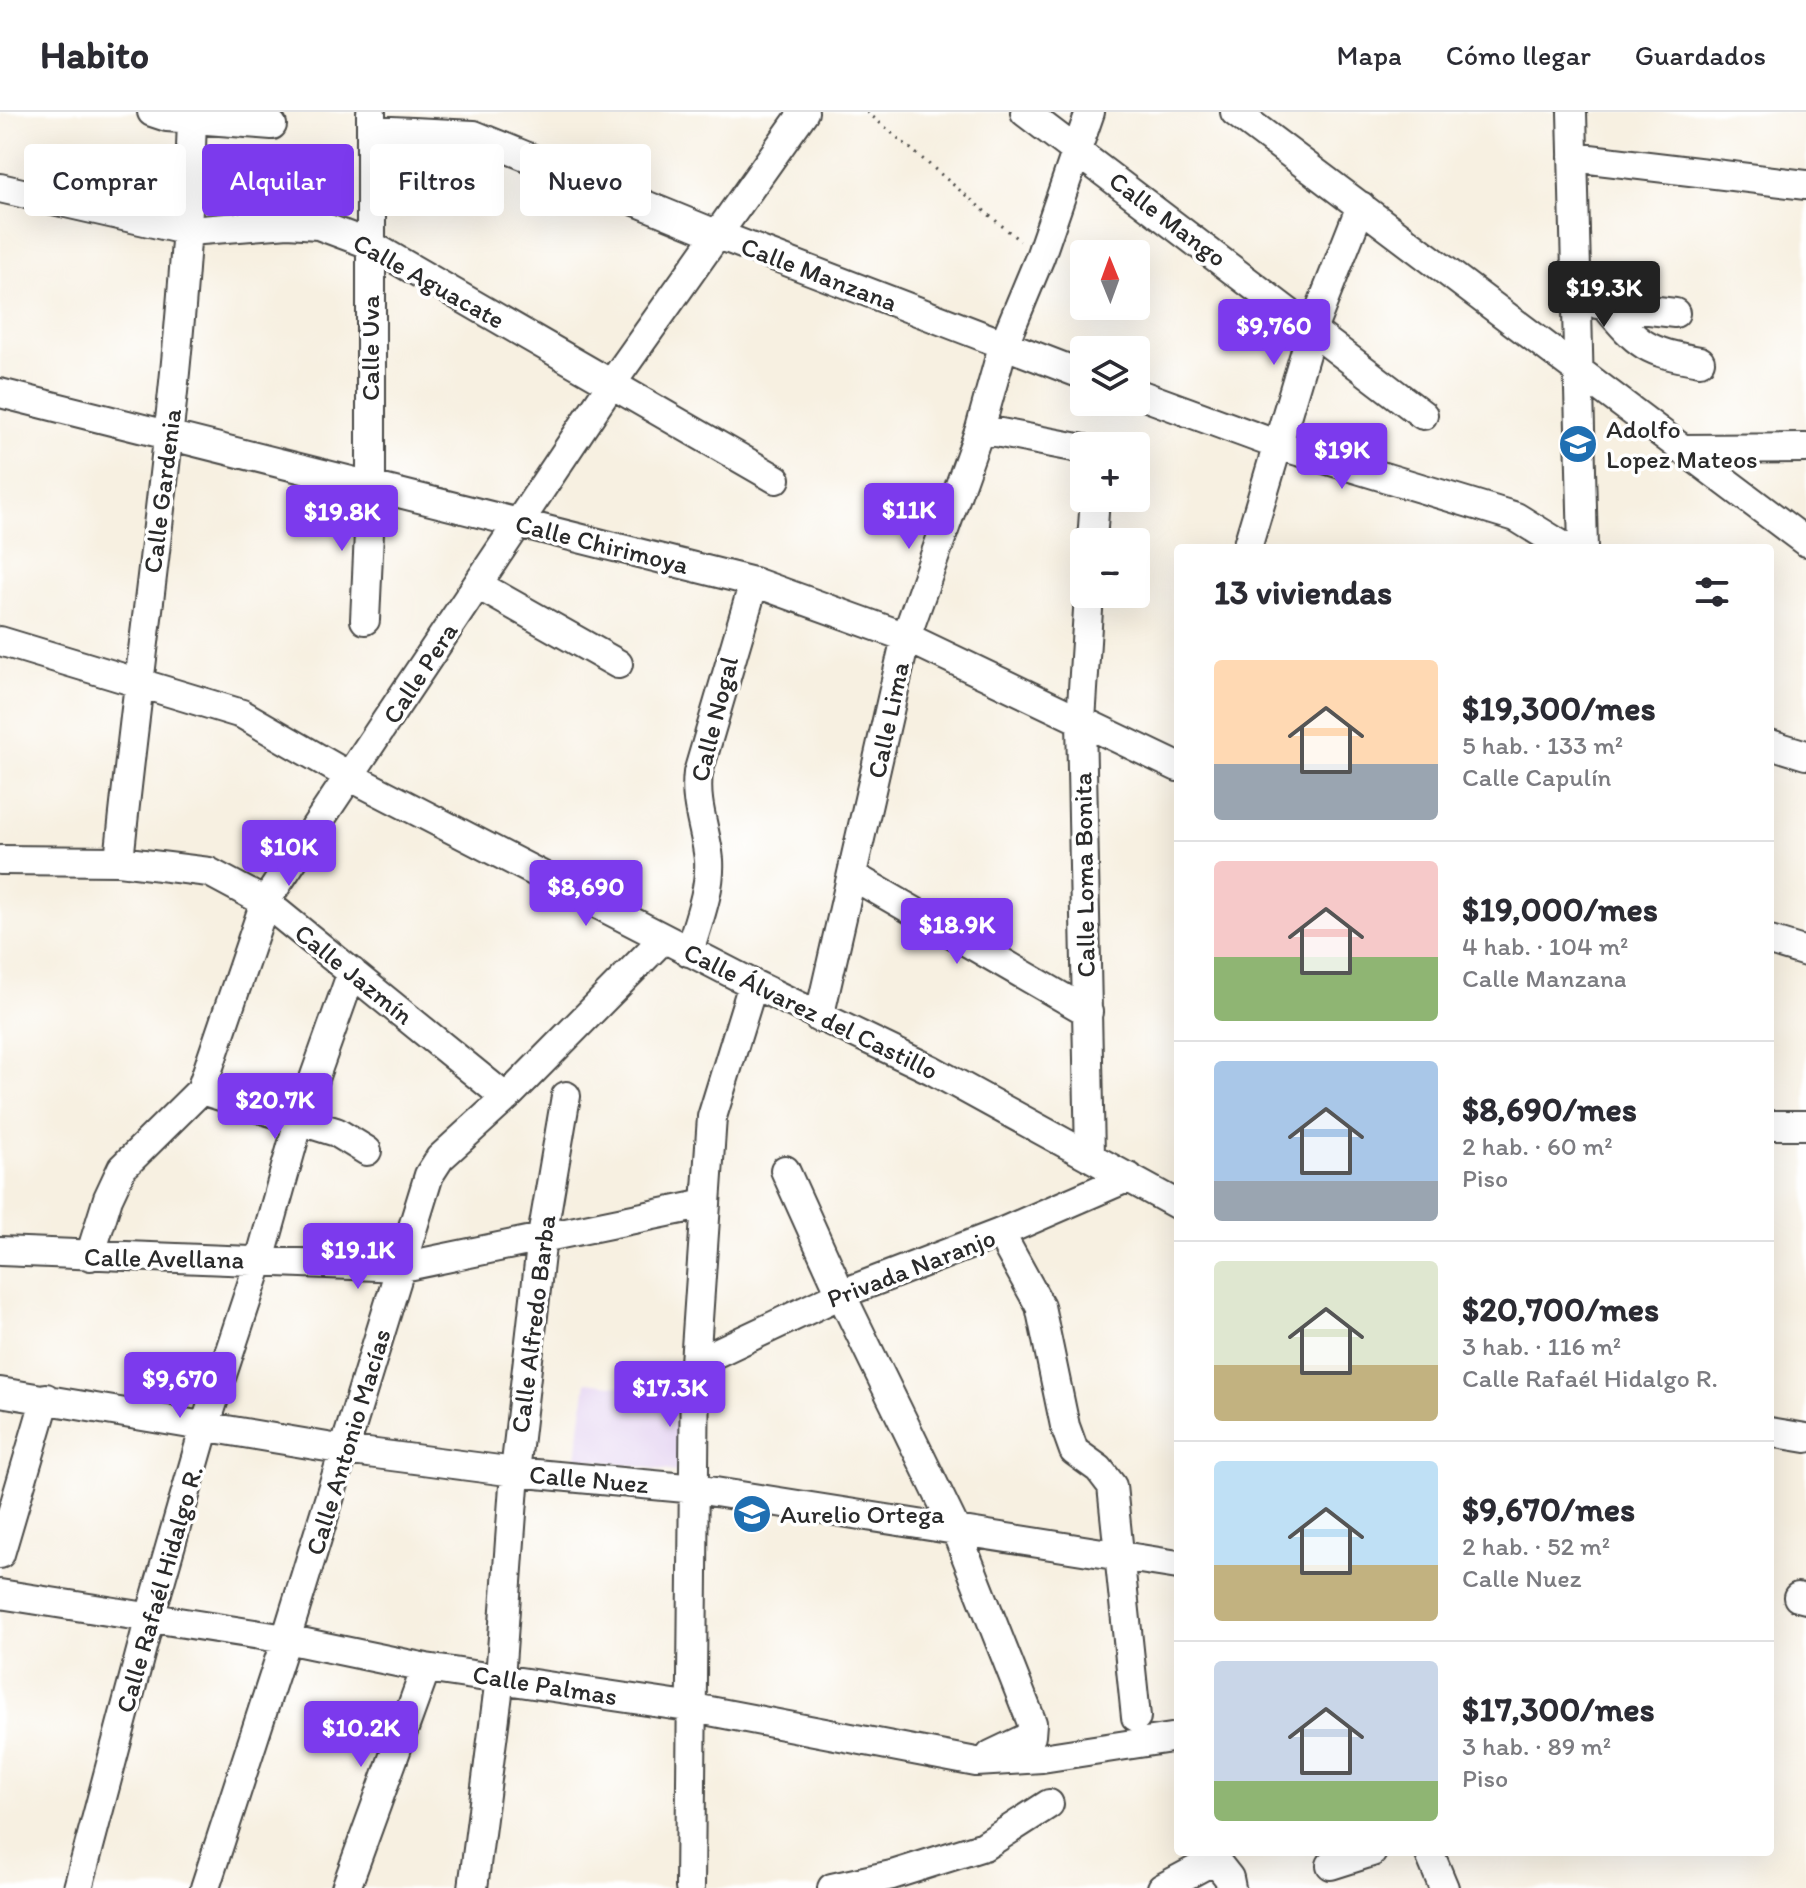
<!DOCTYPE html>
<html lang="es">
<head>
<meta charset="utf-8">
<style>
	:root { --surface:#fff; --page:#f7f7f7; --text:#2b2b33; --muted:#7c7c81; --line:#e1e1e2; --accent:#7c3aed }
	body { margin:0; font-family:Itim,sans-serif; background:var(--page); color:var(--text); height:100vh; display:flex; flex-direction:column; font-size:30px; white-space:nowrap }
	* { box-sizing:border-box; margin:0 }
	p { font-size:26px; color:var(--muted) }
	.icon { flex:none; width:44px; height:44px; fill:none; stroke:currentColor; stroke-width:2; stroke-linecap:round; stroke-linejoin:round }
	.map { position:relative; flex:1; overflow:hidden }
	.drawer { position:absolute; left:1174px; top:432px; width:600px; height:1312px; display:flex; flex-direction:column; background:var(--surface); border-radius:8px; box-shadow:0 8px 32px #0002 }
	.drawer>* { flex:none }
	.guide { position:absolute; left:24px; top:32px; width:760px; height:72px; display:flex; gap:16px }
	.needle { width:52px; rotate:359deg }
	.tools { position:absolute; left:1070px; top:128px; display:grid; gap:16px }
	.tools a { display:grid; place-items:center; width:80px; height:80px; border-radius:8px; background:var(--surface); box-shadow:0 8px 32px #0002; font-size:40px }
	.price { position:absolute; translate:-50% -68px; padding:0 18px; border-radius:8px; background:var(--accent); color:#fff; font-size:26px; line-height:52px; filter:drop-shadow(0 2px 4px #0008) }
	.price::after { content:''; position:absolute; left:50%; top:48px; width:24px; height:18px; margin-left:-12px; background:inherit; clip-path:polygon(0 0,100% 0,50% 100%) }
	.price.selected { background:#222; color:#fff }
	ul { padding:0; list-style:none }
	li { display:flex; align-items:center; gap:24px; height:200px; padding:0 40px }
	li+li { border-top:2px solid var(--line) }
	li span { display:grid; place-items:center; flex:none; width:224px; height:160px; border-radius:8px; color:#555 }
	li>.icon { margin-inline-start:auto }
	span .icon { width:96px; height:96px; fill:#fffc; stroke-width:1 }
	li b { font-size:34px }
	h2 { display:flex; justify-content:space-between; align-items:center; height:96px; padding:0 40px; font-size:34px }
	.chip { padding:0 28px; border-radius:8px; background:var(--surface); box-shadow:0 8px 32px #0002; font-size:28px; line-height:72px }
	.chip.selected { background:var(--accent); color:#fff }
	header { display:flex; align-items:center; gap:48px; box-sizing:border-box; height:112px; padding:0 40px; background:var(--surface); border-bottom:2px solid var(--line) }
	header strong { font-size:38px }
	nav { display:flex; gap:44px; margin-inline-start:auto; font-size:28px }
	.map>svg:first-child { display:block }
	.built { fill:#e4d3f1 }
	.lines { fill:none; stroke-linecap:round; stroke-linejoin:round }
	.minor-casing { stroke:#4a4946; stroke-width:32 }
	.path { stroke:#4a4946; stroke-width:3; stroke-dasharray:2 6; stroke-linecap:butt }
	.minor { stroke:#fff; stroke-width:28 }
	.labels { text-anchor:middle; stroke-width:7; stroke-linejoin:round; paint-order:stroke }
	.street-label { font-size:26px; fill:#2b2b2b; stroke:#fff }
	.poi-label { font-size:26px; fill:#2b2b2b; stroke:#fff; text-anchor:start }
</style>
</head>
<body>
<header>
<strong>Habito</strong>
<nav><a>Mapa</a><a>Cómo llegar</a><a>Guardados</a></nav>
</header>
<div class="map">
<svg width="1806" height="1776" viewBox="0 0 1806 1776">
	<rect width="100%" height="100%" fill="#fff"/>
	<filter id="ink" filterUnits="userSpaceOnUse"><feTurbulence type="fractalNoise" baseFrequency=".0125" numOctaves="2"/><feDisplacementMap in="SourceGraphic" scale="16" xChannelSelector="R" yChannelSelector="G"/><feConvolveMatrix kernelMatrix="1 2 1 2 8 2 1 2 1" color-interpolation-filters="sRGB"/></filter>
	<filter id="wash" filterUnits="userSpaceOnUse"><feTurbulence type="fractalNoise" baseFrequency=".006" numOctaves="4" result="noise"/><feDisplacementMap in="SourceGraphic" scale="32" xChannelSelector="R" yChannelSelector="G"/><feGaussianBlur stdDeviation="1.8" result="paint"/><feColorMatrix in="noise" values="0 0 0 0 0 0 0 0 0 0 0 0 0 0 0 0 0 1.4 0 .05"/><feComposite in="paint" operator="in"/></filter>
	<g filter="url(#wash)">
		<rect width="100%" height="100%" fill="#f7f0e1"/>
		<path class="built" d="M586 1270 681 1281 677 1360 576 1346Z"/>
	</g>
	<g filter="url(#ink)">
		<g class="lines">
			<g class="minor-casing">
				<path id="minor" d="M152 0 167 5 272 13
					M1025 0 1423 303
					M1235 0 1806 430
					M1572 0 1583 436
					M371 18 474 23 716 122 1084 263
					M1573 45 1806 73
					M0 76 189 119 288 111 318 113 369 132 776 367
					M1598 192 1675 201
					M1605 193C1639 234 1646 240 1700 249
					M0 281 754 470 906 525 1178 655
					M1136 281 1278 333 1516 405 1566 436
					M980 317 1084 337
					M1681 337 1806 336
					M1092 430 1095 386
					M1247 436 1312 218 1361 94
					M478 473 618 552
					M1089 482 1081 609 1090 1044
					M365 508 371 377V1
					M0 529 242 602 351 665 753 872 932 958 1178 1093
					M1770 632 1806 643
					M0 748 119 749 209 760 265 790 506 986
					M119 749C144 501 185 256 192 7
					M853 764 1088 900
					M1770 829 1806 840
					M689 840C697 812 711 778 709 748 706 717 694 693 698 661L754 470
					M819 906 906 525 980 317 1003 234 1040 145 1090 0
					M201 978 336 1020 367 1039
					M1770 1013H1806
					M785 1058 841 1182 955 1416 1032 1611 1031 1624 991 1643
					M1000 1121 1040 1194 1065 1314 1074 1339 1099 1357 1112 1374 1136 1605
					M0 1139 402 1155 706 1092
					M90 1144 108 1086 122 1056 201 978 265 790 612 271 804 0
					M695 1251 841 1182 1000 1121 1129 1065
					M0 1280 345 1338 515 1360 696 1377 1178 1453
					M1770 1320 1806 1326
					M0 1442 46 1286
					M0 1482 286 1527 426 1556 694 1596 976 1650 1042 1646 1178 1625
					M1798 1485 1806 1487
					M1429 1740 1444 1776
					M1331 1753 1372 1740
					M78 1776 150 1505 205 1314 260 1148 299 1009 352 860
					M205 1776 286 1527 429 1063 440 1046 506 986 663 827
					M346 1776 426 1556
					M473 1776 500 1566 515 1360 542 1125 566 984
					M690 1776 695 1251 712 1005 753 872
					M832 1776 892 1763 984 1734 1049 1692
					M1162 1776 1205 1753 1218 1752 1229 1766 1231 1776"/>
			</g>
			<path class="path" d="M867 0 1020 129"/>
			<use href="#minor" class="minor"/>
		</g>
	</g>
	<defs>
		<g id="school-disc" transform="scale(2)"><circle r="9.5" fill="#1f6fb2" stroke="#fff"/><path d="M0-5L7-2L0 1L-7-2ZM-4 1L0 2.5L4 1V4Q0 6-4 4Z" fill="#fff"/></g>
	</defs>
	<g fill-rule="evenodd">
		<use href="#school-disc" x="1578" y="332"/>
		<use href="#school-disc" x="752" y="1402"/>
	</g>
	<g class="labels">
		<g class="street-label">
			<text transform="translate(1168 107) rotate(37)" y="9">Calle Mango</text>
			<text transform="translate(819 162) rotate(21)" y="9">Calle Manzana</text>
			<text transform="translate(429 169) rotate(29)" y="9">Calle Aguacate</text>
			<text transform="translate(370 236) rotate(-90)" y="9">Calle Uva</text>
			<text transform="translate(162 379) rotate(-83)" y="9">Calle Gardenia</text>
			<text transform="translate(602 432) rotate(14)" y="9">Calle Chirimoya</text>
			<text transform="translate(420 561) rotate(-57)" y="9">Calle Pera</text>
			<text transform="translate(714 607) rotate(-76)" y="9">Calle Nogal</text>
			<text transform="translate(888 608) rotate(-78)" y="9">Calle Lima</text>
			<text transform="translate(1084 763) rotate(-91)" y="9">Calle Loma Bonita</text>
			<text transform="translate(354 862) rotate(39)" y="9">Calle Jazmín</text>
			<text transform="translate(811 899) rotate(26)" y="9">Calle Álvarez del Castillo</text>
			<text transform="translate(164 1146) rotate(1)" y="9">Calle Avellana</text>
			<text transform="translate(911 1156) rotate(-21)" y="9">Privada Naranjo</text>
			<text transform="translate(533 1212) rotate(-83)" y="9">Calle Alfredo Barba</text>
			<text transform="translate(348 1330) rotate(-73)" y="9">Calle Antonio Macías</text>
			<text transform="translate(589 1367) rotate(5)" y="9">Calle Nuez</text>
			<text transform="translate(159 1477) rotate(-74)" y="9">Calle Rafaél Hidalgo R.</text>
			<text transform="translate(545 1573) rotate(9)" y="9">Calle Palmas</text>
		</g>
		<g class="poi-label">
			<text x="1606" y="326">Adolfo<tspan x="1606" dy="30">Lopez Mateos</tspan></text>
			<text x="780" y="1411">Aurelio Ortega</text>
		</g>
	</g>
</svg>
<div class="tools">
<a><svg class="needle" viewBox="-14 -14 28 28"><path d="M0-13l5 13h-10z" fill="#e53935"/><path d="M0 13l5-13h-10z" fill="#7c7c81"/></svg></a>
<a><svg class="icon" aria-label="layers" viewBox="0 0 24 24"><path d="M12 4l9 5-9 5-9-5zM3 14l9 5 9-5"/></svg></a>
<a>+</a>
<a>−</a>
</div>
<b class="price selected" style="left:1604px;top:217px">$19.3K</b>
<b class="price" style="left:1274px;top:255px">$9,760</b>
<b class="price" style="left:1342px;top:379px">$19K</b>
<b class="price" style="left:909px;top:439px">$11K</b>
<b class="price" style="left:342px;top:441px">$19.8K</b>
<b class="price" style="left:289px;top:776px">$10K</b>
<b class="price" style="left:586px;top:816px">$8,690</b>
<b class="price" style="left:957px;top:854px">$18.9K</b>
<b class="price" style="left:275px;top:1029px">$20.7K</b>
<b class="price" style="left:358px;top:1179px">$19.1K</b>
<b class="price" style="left:180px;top:1308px">$9,670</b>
<b class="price" style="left:670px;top:1317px">$17.3K</b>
<b class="price" style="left:361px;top:1657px">$10.2K</b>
<div class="guide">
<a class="chip">Comprar</a>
<a class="chip selected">Alquilar</a>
<a class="chip">Filtros</a>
<a class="chip">Nuevo</a>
</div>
<section class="drawer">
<h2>13 viviendas<svg class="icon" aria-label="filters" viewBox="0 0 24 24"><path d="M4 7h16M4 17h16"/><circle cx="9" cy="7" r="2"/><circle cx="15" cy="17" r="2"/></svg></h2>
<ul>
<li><span style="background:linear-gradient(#ffd9b3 65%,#9aa5b1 0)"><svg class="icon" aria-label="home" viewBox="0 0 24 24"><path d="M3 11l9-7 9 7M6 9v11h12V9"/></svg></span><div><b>$19,300/mes</b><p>5 hab. · 133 m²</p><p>Calle Capulín</p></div></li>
<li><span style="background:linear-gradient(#f6c9c9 60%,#8fb573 0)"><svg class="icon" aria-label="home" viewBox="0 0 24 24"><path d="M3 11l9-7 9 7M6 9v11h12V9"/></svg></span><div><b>$19,000/mes</b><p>4 hab. · 104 m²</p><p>Calle Manzana</p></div></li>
<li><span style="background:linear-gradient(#a9c7e8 75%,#9aa5b1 0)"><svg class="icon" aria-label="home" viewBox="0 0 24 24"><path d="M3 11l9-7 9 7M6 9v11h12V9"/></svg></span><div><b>$8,690/mes</b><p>2 hab. · 60 m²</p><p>Piso</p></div></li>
<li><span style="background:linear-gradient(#dfe7d0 65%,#c2b280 0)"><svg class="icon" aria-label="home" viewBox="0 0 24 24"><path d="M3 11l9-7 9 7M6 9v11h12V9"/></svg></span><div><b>$20,700/mes</b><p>3 hab. · 116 m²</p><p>Calle Rafaél Hidalgo R.</p></div></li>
<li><span style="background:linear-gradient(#bfe0f5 65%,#c2b280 0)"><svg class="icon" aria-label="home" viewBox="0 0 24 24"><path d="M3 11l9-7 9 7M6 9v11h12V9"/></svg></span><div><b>$9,670/mes</b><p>2 hab. · 52 m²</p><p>Calle Nuez</p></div></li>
<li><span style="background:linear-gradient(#c9d6e8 75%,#8fb573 0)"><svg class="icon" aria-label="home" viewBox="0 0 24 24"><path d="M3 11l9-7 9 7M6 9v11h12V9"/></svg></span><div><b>$17,300/mes</b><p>3 hab. · 89 m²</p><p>Piso</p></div></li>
</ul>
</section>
</div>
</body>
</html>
